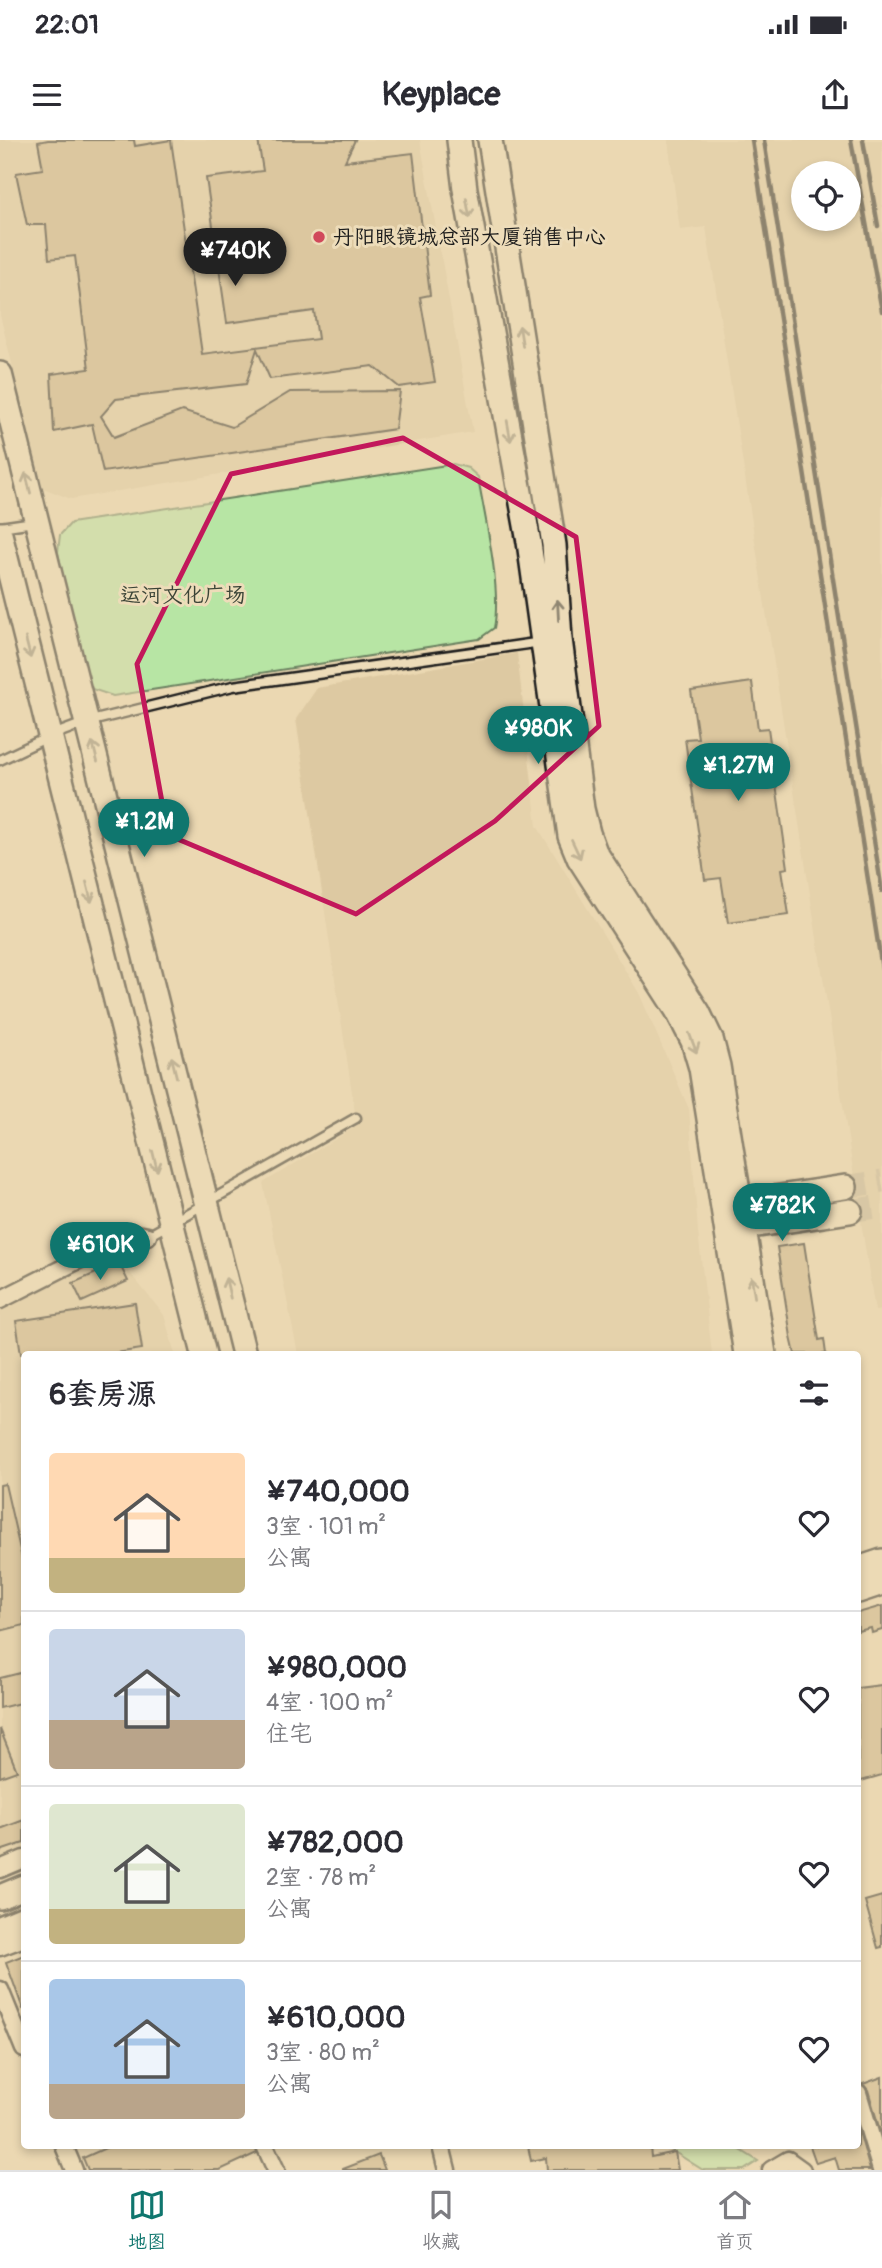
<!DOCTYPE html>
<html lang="zh">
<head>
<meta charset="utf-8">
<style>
	:root { --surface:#fff; --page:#f7f7f7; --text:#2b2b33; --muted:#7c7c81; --line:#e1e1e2; --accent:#0f766e }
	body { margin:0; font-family:Pangolin,"LXGW WenKai TC",sans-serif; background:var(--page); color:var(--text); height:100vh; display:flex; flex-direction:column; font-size:26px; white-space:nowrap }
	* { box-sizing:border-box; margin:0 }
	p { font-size:23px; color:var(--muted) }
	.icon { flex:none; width:38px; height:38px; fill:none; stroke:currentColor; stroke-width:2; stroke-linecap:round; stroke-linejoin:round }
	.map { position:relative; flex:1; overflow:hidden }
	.drawer { position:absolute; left:21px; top:1211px; width:840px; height:798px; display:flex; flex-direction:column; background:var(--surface); border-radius:7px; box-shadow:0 4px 10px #0003 }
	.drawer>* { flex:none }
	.controls { position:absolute; left:791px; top:21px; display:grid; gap:14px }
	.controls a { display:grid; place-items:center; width:70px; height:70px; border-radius:50%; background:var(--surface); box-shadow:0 4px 10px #0003; font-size:35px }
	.price { position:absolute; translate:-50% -60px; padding:0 16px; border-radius:24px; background:var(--accent); color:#fff; font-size:23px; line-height:46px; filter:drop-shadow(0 2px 4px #0008) }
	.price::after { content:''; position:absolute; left:50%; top:42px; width:21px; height:16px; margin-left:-10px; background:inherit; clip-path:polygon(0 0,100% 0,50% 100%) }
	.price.current { background:#222; color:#fff }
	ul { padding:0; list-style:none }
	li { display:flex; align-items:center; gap:21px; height:175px; padding:0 28px }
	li+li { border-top:2px solid var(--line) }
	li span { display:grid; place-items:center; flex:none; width:196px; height:140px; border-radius:7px; color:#555 }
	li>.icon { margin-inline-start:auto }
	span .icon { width:84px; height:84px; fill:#fffc; stroke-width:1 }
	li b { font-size:30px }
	h2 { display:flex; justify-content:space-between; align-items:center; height:84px; padding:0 28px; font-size:30px }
	.status { display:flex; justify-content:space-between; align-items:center; height:49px; padding:0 35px; background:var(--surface); direction:ltr }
	.status svg { height:19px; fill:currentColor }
	header { display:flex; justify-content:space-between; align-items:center; height:91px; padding:0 28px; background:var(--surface); font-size:32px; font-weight:800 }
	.tab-bar { display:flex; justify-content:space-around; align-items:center; height:98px; border-top:2px solid var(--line); background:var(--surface); font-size:19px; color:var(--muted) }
	.tab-bar a { display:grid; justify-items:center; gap:4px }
	.tab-bar .current { color:var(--accent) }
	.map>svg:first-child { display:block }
	.built { fill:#ddc9a2; fill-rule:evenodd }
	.green { fill:#b7e5a4; stroke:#6a8060; stroke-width:2 }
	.building { fill:#c9b287; stroke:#1c1c1c; stroke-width:2 }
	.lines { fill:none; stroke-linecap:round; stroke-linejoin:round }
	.secondary-tunnel { stroke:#c2b294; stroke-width:23; stroke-dasharray:23 11; stroke-linecap:butt }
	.lane-casing { stroke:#1c1c1c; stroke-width:13 }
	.street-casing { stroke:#1c1c1c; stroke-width:21 }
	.secondary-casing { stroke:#1c1c1c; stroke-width:28 }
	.lane { stroke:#eddcb9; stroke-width:8 }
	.street { stroke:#eddcb9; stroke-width:16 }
	.secondary { stroke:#eddcb9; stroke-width:23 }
	.rail { stroke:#1c1c1c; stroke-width:4.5 }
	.oneway { stroke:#8f8672 }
	.marked { fill:none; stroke:#c2185b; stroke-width:5; stroke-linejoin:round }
	.poi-dot { fill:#d1495b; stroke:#eddcb9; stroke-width:2.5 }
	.labels { text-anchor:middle; stroke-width:6; stroke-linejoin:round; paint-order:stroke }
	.poi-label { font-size:21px; fill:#1c1c1c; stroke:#eddcb9; text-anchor:start }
	.park-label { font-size:21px; fill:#3b4437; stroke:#eddcb9 }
</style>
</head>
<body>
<div class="status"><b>22:01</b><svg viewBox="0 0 49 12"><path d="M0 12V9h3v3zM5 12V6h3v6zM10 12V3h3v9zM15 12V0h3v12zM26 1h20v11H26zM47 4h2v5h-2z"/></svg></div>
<header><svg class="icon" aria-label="menu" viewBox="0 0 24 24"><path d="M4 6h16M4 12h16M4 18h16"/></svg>Keyplace<svg class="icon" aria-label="share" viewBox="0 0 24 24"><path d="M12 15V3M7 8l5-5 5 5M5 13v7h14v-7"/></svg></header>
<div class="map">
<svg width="882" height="2030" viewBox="0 0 882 2030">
	<rect width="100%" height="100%" fill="#ebd8b2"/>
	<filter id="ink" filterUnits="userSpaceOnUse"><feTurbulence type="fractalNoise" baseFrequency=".0143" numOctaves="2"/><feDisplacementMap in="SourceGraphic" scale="14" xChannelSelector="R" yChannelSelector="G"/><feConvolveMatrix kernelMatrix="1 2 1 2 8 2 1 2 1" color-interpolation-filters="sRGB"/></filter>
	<g filter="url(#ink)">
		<path class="built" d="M0 0H420L473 292 71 359 43 348 0 175Z
			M668 0H882V1170L875 1171 706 87 680 90ZM803 33H849V79H803Z
			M517 513 537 686 639 853 689 969 698 1092 712 1214H298L263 1043 357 986 296 579 317 548Z
			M113 1112 164 1175 175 1214H24V1709L0 1718V1172Z"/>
		<path class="green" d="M453 324 468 328 478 337C485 379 502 448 494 488L479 499 113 556 92 549 82 530 58 412 60 395 71 383Z
			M665 2006H734L758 2021 744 2030H703Z"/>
		<path class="building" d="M48 0H134L135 6 171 0 202 214 318 199 314 171 227 183 206 38 263 31 258 0H355L345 21 413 13 430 155 420 157 435 242 399 247 373 226 270 239 257 209 246 244 116 259 101 276 114 297 182 271 232 287 290 252 400 251 395 289 103 332 92 284 54 292 51 234 89 229 75 116 49 119 46 85H27L16 33 43 29 38 2Z
			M752 542 758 589 768 588 788 728 782 729 789 775 728 783 721 738 705 740 685 599 698 598 691 551Z
			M804 1103 819 1200 824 1199 826 1214H795L791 1197 777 1107Z
			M119 1123 128 1141 82 1162 73 1143Z
			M135 1163 142 1209 109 1214H21L16 1181Z
			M5 1344 24 1427V1485L0 1491V1345Z
			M882 1466V1490L872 1493 871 1488 858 1491V1473Z
			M24 1532V1562L0 1568V1538Z
			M882 1545V1635L858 1642V1548Z
			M0 1589 17 1631 0 1637Z
			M24 1680V1703L0 1711V1689Z
			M882 1756V1807L878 1808 865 1761Z
			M24 1815V1869H23L6 1822Z
			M882 1937V1997L868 1950 863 1944Z
			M858 1988 870 2030H839L835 2017 816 2023 810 2006H858Z
			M110 2006H255L257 2013 220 2030H88L83 2018Z
			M528 2006H650L651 2017 675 2012 678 2030H547L546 2018 531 2021Z
			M379 2015 385 2030H343V2029Z"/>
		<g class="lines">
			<path class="secondary-tunnel" d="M845 1047 882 1041
				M850 1071 882 1066"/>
			<g class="lane-casing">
				<path id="lane" d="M0 387 34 382
					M0 620 50 596 87 582 233 546 542 502
					M148 1096 356 978"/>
			</g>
			<g class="street-casing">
				<path id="street" d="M0 1160 132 1093 148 1096
					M0 1729 24 1719
					M0 1807 24 1798
					M0 1850 24 1909
					M858 1953 881 2030
					M64 2006 74 2030
					M265 2006 276 2030
					M441 2006 447 2030
					M771 2030 788 2020 802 2030"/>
			</g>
			<g class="secondary-casing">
				<path id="secondary" d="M459 0 465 49 529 402 570 696 579 718 677 870 693 901 701 928 746 1214
					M490 0 554 405 560 499 582 669 588 693 595 712 698 872 711 899 718 926 764 1214
					M0 234 244 1214
					M0 394 204 1214
					M845 1047 740 1063 725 1077 744 1087 850 1071
					M858 1429 882 1421
					M858 1451 882 1443
					M0 1757 24 1747
					M0 1788 24 1778"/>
			</g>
			<use href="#lane" class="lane"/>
			<use href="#street" class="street"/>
			<use href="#secondary" class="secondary"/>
			<path class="rail" d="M752 0 882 829
				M764 0 882 751
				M851 0 882 171
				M863 0 878 86"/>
		</g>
		<defs><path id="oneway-shaft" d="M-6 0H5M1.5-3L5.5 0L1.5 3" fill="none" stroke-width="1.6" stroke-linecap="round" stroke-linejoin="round" transform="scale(1.75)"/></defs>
		<g class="oneway">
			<use href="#oneway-shaft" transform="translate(468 68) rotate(80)"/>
			<use href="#oneway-shaft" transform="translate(521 196) rotate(-99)"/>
			<use href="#oneway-shaft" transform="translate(509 291) rotate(80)"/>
			<use href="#oneway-shaft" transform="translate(28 343) rotate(-104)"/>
			<use href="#oneway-shaft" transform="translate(558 470) rotate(-93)"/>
			<use href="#oneway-shaft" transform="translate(28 508) rotate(76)"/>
			<use href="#oneway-shaft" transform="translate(95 612) rotate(-104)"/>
			<use href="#oneway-shaft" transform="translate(576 709) rotate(65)"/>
			<use href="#oneway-shaft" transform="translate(89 752) rotate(76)"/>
			<use href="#oneway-shaft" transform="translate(693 903) rotate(69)"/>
			<use href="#oneway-shaft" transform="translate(174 927) rotate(-104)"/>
			<use href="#oneway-shaft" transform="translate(155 1021) rotate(76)"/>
			<use href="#oneway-shaft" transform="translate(753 1147) rotate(-99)"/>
			<use href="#oneway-shaft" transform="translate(228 1148) rotate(-103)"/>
		</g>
	</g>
	<path d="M0 0H882V2030H0ZM403 298 576 397 599 586 495 681 356 774 168 695 137 524 231 334Z" fill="#ebd8b2" fill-opacity=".55" fill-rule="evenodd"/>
	<path class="marked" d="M403 298 576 397 599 586 495 681 356 774 168 695 137 524 231 334Z"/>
	<circle class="poi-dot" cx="319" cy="97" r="7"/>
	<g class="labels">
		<g class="poi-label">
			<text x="333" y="104">丹阳眼镜城总部大厦销售中心</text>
		</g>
		<g class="park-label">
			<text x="183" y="462">运河文化广场</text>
		</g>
	</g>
</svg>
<div class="controls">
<a><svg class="icon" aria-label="locate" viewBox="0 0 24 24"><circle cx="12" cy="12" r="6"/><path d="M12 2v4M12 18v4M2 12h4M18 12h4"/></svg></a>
</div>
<b class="price current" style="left:235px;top:148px">¥740K</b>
<b class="price" style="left:538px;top:626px">¥980K</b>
<b class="price" style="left:738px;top:663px">¥1.27M</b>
<b class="price" style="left:144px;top:719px">¥1.2M</b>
<b class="price" style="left:782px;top:1103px">¥782K</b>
<b class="price" style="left:100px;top:1142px">¥610K</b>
<section class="drawer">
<h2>6套房源<svg class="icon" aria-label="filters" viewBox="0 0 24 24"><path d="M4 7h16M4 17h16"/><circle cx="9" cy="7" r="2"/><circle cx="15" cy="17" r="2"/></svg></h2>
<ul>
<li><span style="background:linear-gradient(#ffd9b3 75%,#c2b280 0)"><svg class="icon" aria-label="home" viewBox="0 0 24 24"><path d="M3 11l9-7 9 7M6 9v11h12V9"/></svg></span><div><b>¥740,000</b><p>3室 · 101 m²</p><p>公寓</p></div><svg class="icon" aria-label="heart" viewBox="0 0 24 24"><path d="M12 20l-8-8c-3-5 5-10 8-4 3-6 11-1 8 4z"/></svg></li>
<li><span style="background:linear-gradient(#c9d6e8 65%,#b9a48a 0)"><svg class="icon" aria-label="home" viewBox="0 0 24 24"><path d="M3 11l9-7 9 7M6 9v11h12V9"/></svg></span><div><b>¥980,000</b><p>4室 · 100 m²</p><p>住宅</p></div><svg class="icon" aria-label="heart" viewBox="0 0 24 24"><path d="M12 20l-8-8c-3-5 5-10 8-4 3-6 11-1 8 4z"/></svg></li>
<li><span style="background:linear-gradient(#dfe7d0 75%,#c2b280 0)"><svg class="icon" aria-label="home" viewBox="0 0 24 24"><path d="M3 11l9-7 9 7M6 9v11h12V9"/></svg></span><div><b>¥782,000</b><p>2室 · 78 m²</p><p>公寓</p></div><svg class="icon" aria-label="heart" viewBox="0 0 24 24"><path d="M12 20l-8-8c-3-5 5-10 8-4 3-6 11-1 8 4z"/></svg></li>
<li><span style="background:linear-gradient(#a9c7e8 75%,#b9a48a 0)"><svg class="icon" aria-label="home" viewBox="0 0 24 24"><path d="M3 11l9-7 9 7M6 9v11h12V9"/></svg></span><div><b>¥610,000</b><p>3室 · 80 m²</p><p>公寓</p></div><svg class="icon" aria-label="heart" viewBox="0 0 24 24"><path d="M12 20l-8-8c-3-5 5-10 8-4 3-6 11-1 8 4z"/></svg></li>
</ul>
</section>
</div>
<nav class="tab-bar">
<a class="current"><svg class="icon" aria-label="map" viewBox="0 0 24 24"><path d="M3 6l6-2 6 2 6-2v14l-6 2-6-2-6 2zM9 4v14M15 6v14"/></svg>地图</a>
<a><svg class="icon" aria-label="saved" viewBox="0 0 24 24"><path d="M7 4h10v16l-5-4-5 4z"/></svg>收藏</a>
<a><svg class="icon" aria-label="home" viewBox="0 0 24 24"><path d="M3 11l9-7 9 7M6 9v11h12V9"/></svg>首页</a>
</nav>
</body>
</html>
